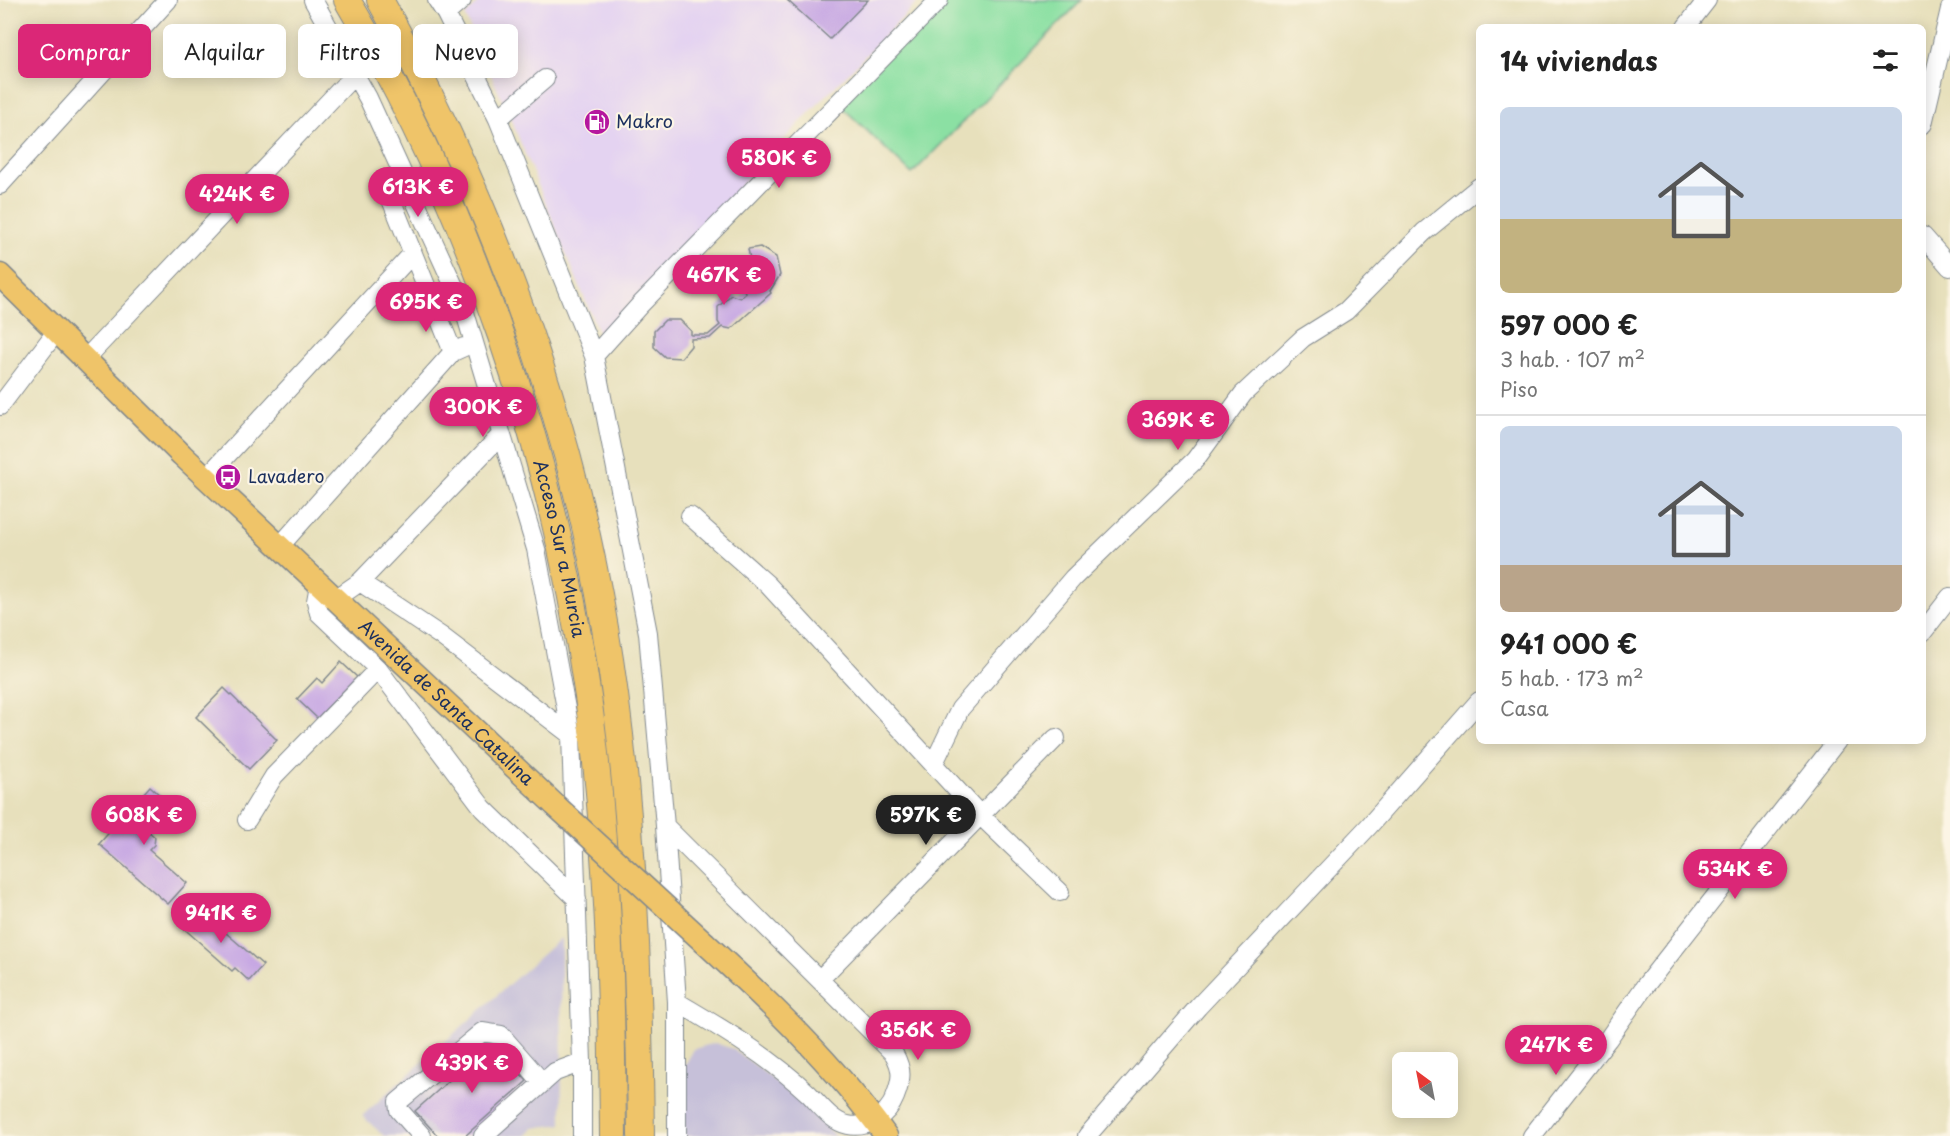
<!DOCTYPE html>
<html lang="es">
<head>
<meta charset="utf-8">
<style>
	:root { --surface:#fff; --page:#f2f2f2; --text:#222; --muted:#767676; --line:#e0e0e0; --accent:#db2777 }
	body { margin:0; font-family:"Playpen Sans",sans-serif; background:var(--page); color:var(--text); height:100vh; display:flex; flex-direction:column; font-size:22px; white-space:nowrap }
	* { box-sizing:border-box; margin:0 }
	p { font-size:20px; color:var(--muted) }
	.icon { flex:none; width:33px; height:33px; fill:none; stroke:currentColor; stroke-width:2; stroke-linecap:round; stroke-linejoin:round }
	.map { position:relative; flex:1; overflow:hidden }
	.panel { position:absolute; left:1476px; top:24px; width:450px; height:720px; display:flex; flex-direction:column; background:var(--surface); border-radius:9px; box-shadow:0 3px 15px #0003 }
	.panel>* { flex:none }
	.hud { position:absolute; left:18px; top:24px; width:570px; height:54px; display:flex; gap:12px }
	.needle { width:39px; rotate:328deg }
	.buttons { position:absolute; left:1392px; top:1052px; display:grid; gap:12px }
	.buttons a { display:grid; place-items:center; width:66px; height:66px; border-radius:9px; background:var(--surface); box-shadow:0 3px 15px #0003; font-size:30px }
	.price { position:absolute; translate:-50% -51px; padding:0 14px; border-radius:21px; background:var(--accent); color:#fff; font-size:20px; line-height:39px; filter:drop-shadow(0 2px 3px #0008) }
	.price::after { content:''; position:absolute; left:50%; top:36px; width:18px; height:14px; margin-left:-9px; background:inherit; clip-path:polygon(0 0,100% 0,50% 100%) }
	.price.active { background:#222; color:#fff }
	ul { padding:0; list-style:none }
	li { display:grid; align-content:center; gap:12px; height:318px; padding:0 24px }
	li+li { border-top:2px solid var(--line) }
	li span { display:grid; place-items:center; height:186px; border-radius:9px; color:#555 }
	li>.icon { margin-inline-start:auto }
	span .icon { width:108px; height:108px; fill:#fffc; stroke-width:1 }
	li b { font-size:26px }
	h2 { display:flex; justify-content:space-between; align-items:center; height:72px; padding:0 24px; font-size:26px }
	.chip { padding:0 21px; border-radius:9px; background:var(--surface); box-shadow:0 3px 15px #0003; font-size:21px; line-height:54px }
	.chip.active { background:var(--accent); color:#fff }
	.map>svg:first-child { display:block }
	.built { fill:#e4d3f1 }
	.industrial { fill:#c6c0d9 }
	.green { fill:#8be0a3; stroke:#538880; stroke-width:1.5 }
	.building { fill:#c3a2e3 }
	.lines { fill:none; stroke-linecap:round; stroke-linejoin:round }
	.minor-casing { stroke:#81888d; stroke-width:20 }
	.major-casing { stroke:#81888d; stroke-width:25 }
	.highway-casing { stroke:#81888d; stroke-width:28 }
	.minor { stroke:#fff; stroke-width:18 }
	.major { stroke:#efc469; stroke-width:22 }
	.highway { stroke:#efc469; stroke-width:26 }
	.major-bridge-casing { stroke:#81888d; stroke-width:25; stroke-linecap:butt }
	.major-bridge { stroke:#efc469; stroke-width:22 }
	.labels { text-anchor:middle; stroke-width:4.5; stroke-linejoin:round; paint-order:stroke }
	.poi-label { font-size:18px; fill:#1b2f5e; stroke:#fcf5e5; text-anchor:start }
	.street-label { font-size:18px; fill:#1b2f5e; stroke:#fcf5e5 }
</style>
</head>
<body>
<div class="map">
<svg width="1950" height="1136" viewBox="0 0 1950 1136">
	<rect width="100%" height="100%" fill="#fcf5e5"/>
	<filter id="ink" filterUnits="userSpaceOnUse"><feTurbulence type="fractalNoise" baseFrequency=".0167" numOctaves="2"/><feDisplacementMap in="SourceGraphic" scale="12" xChannelSelector="R" yChannelSelector="G"/><feConvolveMatrix kernelMatrix="1 2 1 2 8 2 1 2 1" color-interpolation-filters="sRGB"/></filter>
	<filter id="wash" filterUnits="userSpaceOnUse"><feTurbulence type="fractalNoise" baseFrequency=".008" numOctaves="4" result="noise"/><feDisplacementMap in="SourceGraphic" scale="24" xChannelSelector="R" yChannelSelector="G"/><feGaussianBlur stdDeviation="1.35" result="paint"/><feColorMatrix in="noise" values="0 0 0 0 0 0 0 0 0 0 0 0 0 0 0 0 0 1.4 0 .05"/><feComposite in="paint" operator="in"/></filter>
	<g filter="url(#wash)">
		<rect width="100%" height="100%" fill="#e7e0bc"/>
		<path class="built" d="M481 0H920L809 113 600 336 515 129 465 16Z"/>
		<path class="industrial" d="M561 938 562 1124 533 1128 526 1136H384L362 1116Z
			M715 1043 733 1049 756 1066 804 1104 835 1136H684V1067L694 1049Z"/>
		<path class="green" d="M939 0H1082L912 174 838 103Z"/>
		<g id="blocks">
			<path class="building" d="M787 0H868L830 39Z
				M760 247 776 257 780 275 770 291 771 293 731 329 722 327 710 338 691 339V346L681 358 665 357 654 347V331L665 320H680L691 331V335H708L720 325 718 322V307L731 295 740 298 745 293 741 275 751 264 748 249Z
				M341 662 357 677 317 718 297 699 317 678 322 683Z
				M224 688 277 740 249 769 196 717Z
				M150 786 172 806 149 832 155 837 154 845 149 850 187 883 168 904 99 844Z
				M196 907 263 965 249 981 235 968 232 971 180 925Z
				M492 1042 527 1081 465 1136H438L415 1111Z"/>
		</g>
	</g>
	<g filter="url(#ink)">
		<use href="#blocks" fill-opacity="0" stroke="#81888d" stroke-width="1.5"/>
		<g class="lines">
			<g class="minor-casing">
				<path id="minor" d="M313 0 368 98 463 306 536 549 571 735 582 1062V1136
					M437 0 446 14 498 119 594 356 648 633 665 826 677 1002V1136
					M446 14 462 0
					M1686 27 1707 0
					M498 119 545 79
					M1923 124 1950 9
					M0 185 168 0
					M390 197 453 352 464 347
					M1923 236 1950 267
					M92 352 355 74
					M594 356 639 306 939 0
					M0 406 56 332
					M206 478 413 253
					M690 516 768 585 981 816 1060 892
					M279 547 453 352
					M360 582 501 435
					M319 585 316 601 319 613 378 669 483 808 577 899
					M334 600 360 582 441 636 571 735
					M1923 632 1950 597
					M934 763 960 709 1073 578 1195 460 1243 394 1303 338 1346 311 1424 232 1479 187
					M247 820 274 776 378 669
					M665 826 894 1054C903 1070 902 1079 895 1097 888 1115 868 1129 848 1125 832 1122 820 1105 809 1094 770 1057 723 1029 677 1002
					M820 979 1056 738
					M422 1136 399 1110 398 1102 482 1032 501 1035 543 1083
					M483 1136 555 1072 582 1062
					M1087 1136 1198 1007 1369 826 1479 701
					M1532 1136 1608 1039 1645 986 1837 741"/>
			</g>
			<g class="major-casing">
				<g id="major">
					<path id="s1" d="M0 275 182 455 555 805"/>
					<path d="M705 943C770 1003 834 1064 886 1136"/>
				</g>
			</g>
			<g class="highway-casing">
				<g id="highway">
					<path id="s2" d="M347 0C472 212 553 454 588 697 608 840 612 992 613 1136"/>
					<path d="M380 0C488 195 568 407 605 628 633 795 639 966 641 1136"/>
				</g>
			</g>
			<use href="#minor" class="minor"/>
			<use href="#major" class="major"/>
			<use href="#highway" class="highway"/>
			<g class="major-bridge-casing">
				<path id="major-bridge" d="M555 805 705 943"/>
			</g>
			<use href="#major-bridge" class="major-bridge"/>
		</g>
	</g>
	<defs>
		<g id="fuel-disc" transform="scale(1.35)"><circle r="9.5" fill="#b5179e" stroke="#fcf5e5"/><path d="M-5.5-6h7V0h2V4h1.3V-2.5L3-4.5l.8-.8L6-3V5H2.5V1h-1V6h-7ZM-4.2-4.7v3.2H.2V-4.7Z" fill="#fff"/></g>
		<g id="bus-disc" transform="scale(1.35)"><circle r="9.5" fill="#b5179e" stroke="#fcf5e5"/><path d="M-5-6H5V4H4V6H2V4H-2V6H-4V4H-5ZM-3.5-4V0h7V-4ZM-3.5 1.2v1.5H-2V1.2ZM2 1.2v1.5H3.5V1.2Z" fill="#fff"/></g>
	</defs>
	<g fill-rule="evenodd">
		<use href="#fuel-disc" x="597" y="122"/>
		<use href="#bus-disc" x="228" y="477"/>
	</g>
	<g class="labels">
		<g class="poi-label">
			<text x="616" y="128">Makro</text>
			<text x="248" y="483">Lavadero</text>
		</g>
		<g class="street-label">
			<text dy="6" stroke="none"><textPath href="#s2" startOffset="591">Acceso Sur a Murcia</textPath></text>
			<text dy="6" stroke="none"><textPath href="#s1" startOffset="618">Avenida de Santa Catalina</textPath></text>
		</g>
	</g>
</svg>
<div class="buttons">
<a><svg class="needle" viewBox="-14 -14 28 28"><path d="M0-13l5 13h-10z" fill="#e53935"/><path d="M0 13l5-13h-10z" fill="#767676"/></svg></a>
</div>
<b class="price" style="left:779px;top:189px">580K €</b>
<b class="price" style="left:418px;top:218px">613K €</b>
<b class="price" style="left:237px;top:225px">424K €</b>
<b class="price" style="left:724px;top:306px">467K €</b>
<b class="price" style="left:426px;top:333px">695K €</b>
<b class="price" style="left:483px;top:438px">300K €</b>
<b class="price" style="left:1178px;top:451px">369K €</b>
<b class="price" style="left:144px;top:846px">608K €</b>
<b class="price active" style="left:926px;top:846px">597K €</b>
<b class="price" style="left:1735px;top:900px">534K €</b>
<b class="price" style="left:221px;top:944px">941K €</b>
<b class="price" style="left:918px;top:1061px">356K €</b>
<b class="price" style="left:1556px;top:1076px">247K €</b>
<b class="price" style="left:472px;top:1094px">439K €</b>
<div class="hud">
<a class="chip active">Comprar</a>
<a class="chip">Alquilar</a>
<a class="chip">Filtros</a>
<a class="chip">Nuevo</a>
</div>
<section class="panel">
<h2>14 viviendas<svg class="icon" aria-label="filters" viewBox="0 0 24 24"><path d="M4 7h16M4 17h16"/><circle cx="9" cy="7" r="2"/><circle cx="15" cy="17" r="2"/></svg></h2>
<ul>
<li><span style="background:linear-gradient(#c9d6e8 60%,#c2b280 0)"><svg class="icon" aria-label="home" viewBox="0 0 24 24"><path d="M3 11l9-7 9 7M6 9v11h12V9"/></svg></span><div><b>597 000 €</b><p>3 hab. · 107 m²</p><p>Piso</p></div></li>
<li><span style="background:linear-gradient(#c9d6e8 75%,#b9a48a 0)"><svg class="icon" aria-label="home" viewBox="0 0 24 24"><path d="M3 11l9-7 9 7M6 9v11h12V9"/></svg></span><div><b>941 000 €</b><p>5 hab. · 173 m²</p><p>Casa</p></div></li>
</ul>
</section>
</div>
</body>
</html>
